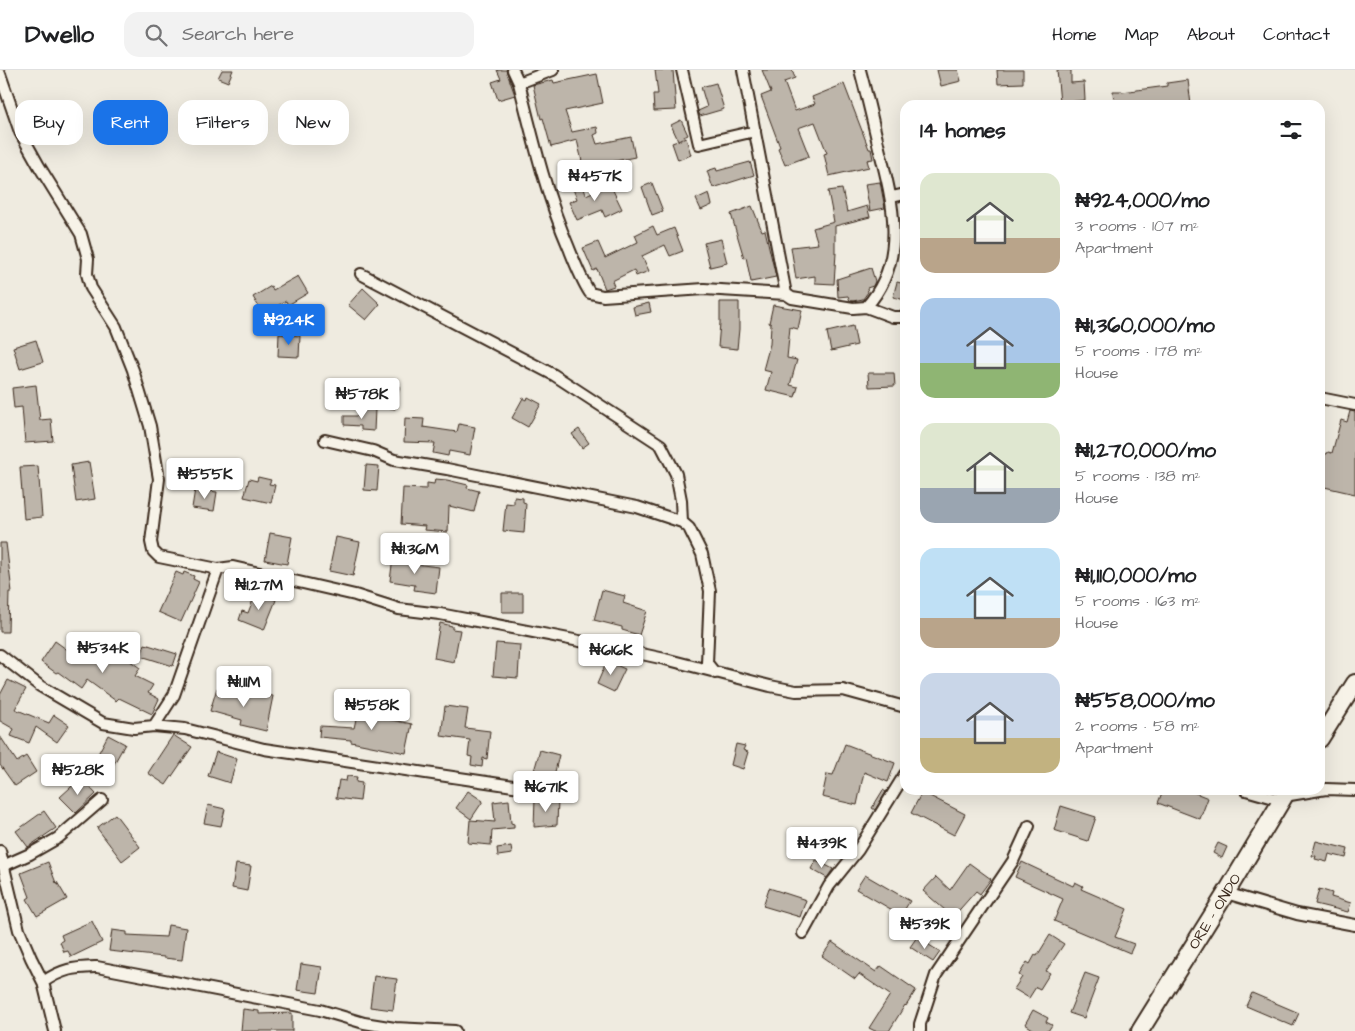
<!DOCTYPE html>
<html lang="en">
<head>
<meta charset="utf-8">
<style>
	:root { --surface:#fff; --page:#f2f2f2; --text:#202124; --muted:#757577; --line:#e0e0e0; --accent:#1a73e8 }
	body { margin:0; font-family:"Architects Daughter",sans-serif; background:var(--page); color:var(--text); height:100vh; display:flex; flex-direction:column; font-size:19px; white-space:nowrap }
	* { box-sizing:border-box; margin:0 }
	p { font-size:16px; color:var(--muted) }
	.icon { flex:none; width:28px; height:28px; fill:none; stroke:currentColor; stroke-width:2; stroke-linecap:round; stroke-linejoin:round }
	.map { position:relative; flex:1; overflow:hidden }
	.drawer { position:absolute; left:900px; top:30px; width:425px; height:695px; display:flex; flex-direction:column; background:var(--surface); border-radius:15px; box-shadow:0 5px 20px #0002 }
	.drawer>* { flex:none }
	.banner { position:absolute; left:15px; top:30px; width:475px; height:45px; display:flex; gap:10px }
	.price { position:absolute; translate:-50% -42px; padding:0 11px; border-radius:5px; background:#fff; color:#222; font-size:16px; line-height:32px; filter:drop-shadow(0 1px 2px #0008) }
	.price::after { content:''; position:absolute; left:50%; top:30px; width:15px; height:11px; margin-left:-8px; background:inherit; clip-path:polygon(0 0,100% 0,50% 100%) }
	.price.active { background:var(--accent); color:#fff }
	ul { padding:0; list-style:none }
	li { display:flex; align-items:center; gap:15px; height:125px; padding:0 20px }
	li span { display:grid; place-items:center; flex:none; width:140px; height:100px; border-radius:15px; color:#555 }
	li>.icon { margin-inline-start:auto }
	span .icon { width:60px; height:60px; fill:#fffc; stroke-width:1 }
	li b { font-size:21px }
	h2 { display:flex; justify-content:space-between; align-items:center; height:60px; padding:0 20px; font-size:21px }
	.pill { padding:0 18px; border-radius:15px; background:var(--surface); box-shadow:0 5px 20px #0002; font-size:18px; line-height:45px }
	.pill.active { background:var(--accent); color:#fff }
	header { display:flex; align-items:center; gap:30px; box-sizing:border-box; height:70px; padding:0 25px; background:var(--surface); border-bottom:1px solid var(--line) }
	header strong { font-size:24px }
	nav { display:flex; gap:28px; margin-inline-start:auto; font-size:18px }
	.search { width:350px; height:45px; background:var(--page); display:flex; align-items:center; gap:12px; box-sizing:border-box; padding:0 18px; border-radius:15px; color:var(--muted); font-size:19px }
	.map>svg:first-child { display:block }
	.building { fill:#bdb5aa; stroke:#3b2a1e }
	.lines { fill:none; stroke-linecap:round; stroke-linejoin:round }
	.street-casing { stroke:#3b2a1e; stroke-width:14 }
	.primary-casing { stroke:#3b2a1e; stroke-width:20 }
	.street { stroke:#f7f3e8; stroke-width:10 }
	.primary { stroke:#f7f3e8; stroke-width:16 }
	.labels { text-anchor:middle; stroke-width:4; stroke-linejoin:round; paint-order:stroke }
	.street-label { font-size:15px; fill:#3b2a1e; stroke:#f7f3e8 }
</style>
</head>
<body>
<header>
<strong>Dwello</strong>
<div class="search"><svg class="icon" aria-label="search" viewBox="0 0 24 24"><circle cx="10" cy="10" r="6"/><path d="M15 15l6 6"/></svg>Search here</div>
<nav><a>Home</a><a>Map</a><a>About</a><a>Contact</a></nav>
</header>
<div class="map">
<svg width="1355" height="961" viewBox="0 0 1355 961">
	<rect width="100%" height="100%" fill="#efebe0"/>
	<filter id="ink" filterUnits="userSpaceOnUse"><feTurbulence type="fractalNoise" baseFrequency=".02" numOctaves="2"/><feDisplacementMap in="SourceGraphic" scale="10" xChannelSelector="R" yChannelSelector="G"/><feConvolveMatrix kernelMatrix="1 2 1 2 8 2 1 2 1" color-interpolation-filters="sRGB"/></filter>
	<g filter="url(#ink)">
		<path class="building" d="M222 0H233L228 12 218 8Z
			M497 0H506L515 25 498 30 492 12 501 9Z
			M655 0H673L676 40 654 41 653 24H658Z
			M762 0H792L795 8 784 12 795 41 815 34 812 27 844 14 869 79H871L873 89 867 90 869 97 829 106 824 84 827 83 815 52 798 58 809 86 785 95 778 78 780 77 761 26 771 22Z
			M937 0H958L961 11 941 16Z
			M997 0H1023V13L998 14Z
			M1057 0H1071V13L1084 12 1085 30 1060 33Z
			M597 4 603 33 565 41 572 62 597 57 598 63 594 65 597 74 631 67 635 87 601 94 602 96 584 100 577 70 551 77 543 48 541 49 533 15 553 10 554 13Z
			M1188 10 1191 35H1114L1113 21H1122V22L1167 16V13Z
			M716 13 724 39 700 46 698 41 707 37 701 17Z
			M681 50 688 65 678 70 671 55Z
			M686 68 691 85 678 90 672 73Z
			M750 92 754 105 713 118 707 101 716 98 717 101Z
			M880 112 885 138 870 141 865 114Z
			M652 113 663 141 652 145 642 117Z
			M610 114 622 139 605 147 602 140 577 150 569 132 577 129 573 119 583 115 586 125Z
			M842 119 847 142 867 136 870 147 835 156V183H836L834 214 815 213V206L796 209 791 177 818 174 813 158 834 152 828 121Z
			M709 123 712 135 701 140 696 129Z
			M752 136 762 161 765 160 776 207 751 212 746 187 744 188 731 144Z
			M653 156 657 165 674 158 683 181 670 186 665 175 642 186 649 201 636 206 634 200 612 211 614 216 605 219 597 199 593 201 583 178 598 172 605 188 638 172 635 165Z
			M721 169 727 193 710 197 704 173Z
			M871 198 875 211 873 216 867 218 868 222 863 229 853 231H850L848 226 838 227 837 209Z
			M298 206 308 223 288 235 286 231 263 244 253 227 271 216 273 220Z
			M897 212 905 214V230L893 227Z
			M363 218 380 234 366 250 348 235Z
			M720 232H739V259L737 279 718 277 720 253Z
			M649 233 651 242 635 245 633 237Z
			M773 235 802 240 798 259 790 257 787 288 797 290 790 315 798 317 795 327 766 320 771 302 763 300 770 274 771 254 769 253Z
			M853 256 857 275 831 281 827 262Z
			M279 264 300 266 299 287 278 286Z
			M36 270 43 292 20 299 13 277Z
			M868 303H894L895 316 869 317Z
			M382 312 400 316 395 339 377 335Z
			M36 315 40 350 51 349 53 371 25 373 22 337 14 338 12 318Z
			M528 327 541 334 528 357 512 348 523 328 527 330Z
			M362 339H375L374 361 361 360V356L344 355V346H361Z
			M1350 341 1355 342V424L1320 416V383L1327 384 1328 382 1332 383 1341 350 1347 352Z
			M405 348 424 349 423 357 457 362 459 354 475 357 470 385 449 381 448 386 433 383 435 373 404 372Z
			M579 359 589 373 582 378 572 364Z
			M89 392 95 429 76 432 71 395Z
			M366 395 379 396 377 421 364 420Z
			M38 396 42 447 24 449 20 397Z
			M258 407 271 410 269 414 275 415 271 433 244 427 249 409 257 411Z
			M435 409 447 410 468 415 467 418 479 421 474 442 449 436 448 462 424 460 425 456 401 454 403 418 427 419V413L434 414Z
			M195 419 217 422 214 441 192 438Z
			M514 427 523 428V432L526 433 524 463 503 461 506 433 514 434Z
			M270 463 292 467 287 494 265 490Z
			M336 467 360 472 353 506 329 501Z
			M0 473H6L12 522H9L8 562H0Z
			M393 487 414 490V494L439 497 436 523 414 520 415 515 390 511Z
			M176 502 183 505 184 502 194 506 193 509 199 512 181 552 158 542Z
			M602 520 625 526 623 533 647 541 639 565 622 560V557L594 550Z
			M256 522 276 530 264 560 239 550 242 541 248 543Z
			M502 523H523V542H502Z
			M440 553 452 556V559L460 560 454 592 434 588Z
			M55 571 80 589 94 571 119 590 122 585 140 598 135 606 153 615 148 623 159 629 152 644 119 628 116 631 87 610 81 619 58 602 56 603 41 592Z
			M496 573 520 575 518 608 493 606Z
			M145 574 177 584 173 596 141 586Z
			M607 591 625 599 614 622 597 614Z
			M8 610 26 619 15 639 49 653 54 645 69 655 57 672 36 657 29 673 11 666 14 659 0 651V625Z
			M217 618 248 627 249 621 273 626 266 661 241 655 242 650 210 641Z
			M360 631 379 635 376 647 412 654 406 683 351 672V670L319 667 320 656 354 658Z
			M445 636 468 639 465 658 490 661 487 689 483 688 482 697 471 695 472 687 468 686 470 670 441 666Z
			M108 665 125 674 105 710 89 701Z
			M173 665 192 677 166 715 148 703Z
			M0 666 17 692 26 686 36 702 15 716 0 695Z
			M736 674 745 676 743 680 748 682 743 699 731 695Z
			M845 674 895 693 888 712 864 702 857 735 822 727 827 704 833 705Z
			M540 680 559 685 554 706 534 701Z
			M216 682 237 689 230 713 208 706Z
			M347 706 357 707 356 712 362 713 360 731 336 728 339 710 346 711Z
			M81 708 96 724 76 743 60 727Z
			M883 720 886 722 875 740 872 738Z
			M1163 720H1188L1208 728 1200 749 1158 733Z
			M468 721 483 731 471 749 456 738Z
			M922 722 965 744 954 765 911 743Z
			M535 729 558 730 557 755 534 757Z
			M509 730 511 753 514 754V758L492 760 491 775 468 773 470 750 495 752 493 732Z
			M208 735 225 739 221 756 204 753Z
			M1061 736 1096 747 1088 771 1054 760Z
			M44 741 56 758 28 777 16 761Z
			M115 744 140 777 122 791 97 758Z
			M1316 771 1348 779 1346 788 1329 784 1327 792 1315 789 1316 786H1312Z
			M1218 773 1227 777 1222 788 1213 783Z
			M511 776 512 784 498 786 497 778Z
			M816 790 833 799 827 808 811 799Z
			M48 792 56 813 57 812 67 829 37 846 27 829 30 827 21 803Z
			M1022 792 1073 816 1075 812 1083 816 1081 819 1127 839 1115 867 1134 874 1130 883 1054 851 1063 829 1015 807Z
			M969 793 991 809 980 824 976 821 953 847 923 821 936 807 950 820Z
			M236 794 251 796 247 821 232 818Z
			M865 805 910 831 901 845 856 819Z
			M769 818 806 830 800 847 763 836Z
			M1319 819 1332 823 1331 827 1351 833 1348 842 1315 834Z
			M92 851 102 872 71 887 68 881 64 882 60 872 63 870 61 865Z
			M168 855 186 858 182 890 164 888V887L109 881 112 860 127 862V865L166 867Z
			M1050 865 1064 874 1046 901 1050 903 1040 919 1036 917 1029 928 1014 919 1022 907 1019 905 1027 892 1030 894 1035 885 1037 886Z
			M917 867 940 882 933 892 910 877Z
			M832 872 876 902 881 896 916 920 906 936 905 935 889 961H875L869 958 890 925 859 904 855 909 822 886Z
			M301 894 322 897 318 923 297 920Z
			M1085 903 1099 908 1084 948 1069 943Z
			M374 906 397 909 393 940 370 937Z
			M1252 923 1299 943 1293 956 1246 936Z
			M243 939 259 941V944L292 943V961H241Z
			M1033 940 1048 948 1046 952 1052 955 1048 961H1036L1025 954Z"/>
		<g class="lines">
			<g class="street-casing">
				<path id="street" d="M513 0 519 13C533 69 546 125 569 178 575 193 581 209 590 223L603 226 704 219 786 224 792 228 853 238 866 237 893 247H905
					M682 0 699 74 755 61
					M743 0 786 224
					M860 0C867 26 873 52 879 78 893 132 908 191 866 237
					M0 4 20 62 39 96 81 164 88 189 87 204 91 218 116 257 133 300 150 356 159 409 151 472 153 481 159 487 218 499 233 497 355 525 399 539 440 544 600 575 665 589 770 616 796 621 843 620 905 637
					M519 13 553 0
					M892 127 905 124
					M361 204 554 305 661 375 676 404 681 430 682 452
					M1320 328 1355 335
					M325 370 373 381 394 390 447 399 637 437 682 452 689 458 702 484 710 521 707 593 715 603
					M0 585 40 616 103 653 134 658 154 656 185 659 264 679 520 717
					M154 656 174 625 218 499
					M1246 720 1281 730
					M1284 726 1326 719 1355 720
					M0 781 19 860 31 888 43 912 55 961
					M3 796 30 784 58 768 102 730
					M1226 823 1297 844 1355 855
					M803 863 829 816 858 780 905 704
					M43 912C64 898 73 898 97 897L320 940 364 953 395 958 455 961
					M920 961V954L936 905 1013 791 1029 756"/>
			</g>
			<g class="primary-casing">
				<g id="primary">
					<path d="M1320 669 1355 613"/>
					<path id="s1" d="M1140 961 1226 823 1288 720"/>
				</g>
			</g>
			<use href="#street" class="street"/>
			<use href="#primary" class="primary"/>
		</g>
	</g>
	<g class="labels">
		<g class="street-label">
			<text dy="5" stroke="none"><textPath href="#s1" startOffset="141">ORE - ONDO</textPath></text>
		</g>
	</g>
</svg>
<b class="price" style="left:595px;top:132px">₦457K</b>
<b class="price active" style="left:289px;top:276px">₦924K</b>
<b class="price" style="left:362px;top:350px">₦578K</b>
<b class="price" style="left:205px;top:430px">₦555K</b>
<b class="price" style="left:415px;top:505px">₦1.36M</b>
<b class="price" style="left:259px;top:541px">₦1.27M</b>
<b class="price" style="left:103px;top:604px">₦534K</b>
<b class="price" style="left:611px;top:606px">₦616K</b>
<b class="price" style="left:244px;top:638px">₦1.11M</b>
<b class="price" style="left:372px;top:661px">₦558K</b>
<b class="price" style="left:78px;top:726px">₦528K</b>
<b class="price" style="left:546px;top:743px">₦671K</b>
<b class="price" style="left:822px;top:799px">₦439K</b>
<b class="price" style="left:925px;top:880px">₦539K</b>
<div class="banner">
<a class="pill">Buy</a>
<a class="pill active">Rent</a>
<a class="pill">Filters</a>
<a class="pill">New</a>
</div>
<section class="drawer">
<h2>14 homes<svg class="icon" aria-label="filters" viewBox="0 0 24 24"><path d="M4 7h16M4 17h16"/><circle cx="9" cy="7" r="2"/><circle cx="15" cy="17" r="2"/></svg></h2>
<ul>
<li><span style="background:linear-gradient(#dfe7d0 65%,#b9a48a 0)"><svg class="icon" aria-label="home" viewBox="0 0 24 24"><path d="M3 11l9-7 9 7M6 9v11h12V9"/></svg></span><div><b>₦924,000/mo</b><p>3 rooms · 107 m²</p><p>Apartment</p></div></li>
<li><span style="background:linear-gradient(#a9c7e8 65%,#8fb573 0)"><svg class="icon" aria-label="home" viewBox="0 0 24 24"><path d="M3 11l9-7 9 7M6 9v11h12V9"/></svg></span><div><b>₦1,360,000/mo</b><p>5 rooms · 178 m²</p><p>House</p></div></li>
<li><span style="background:linear-gradient(#dfe7d0 65%,#9aa5b1 0)"><svg class="icon" aria-label="home" viewBox="0 0 24 24"><path d="M3 11l9-7 9 7M6 9v11h12V9"/></svg></span><div><b>₦1,270,000/mo</b><p>5 rooms · 138 m²</p><p>House</p></div></li>
<li><span style="background:linear-gradient(#bfe0f5 70%,#b9a48a 0)"><svg class="icon" aria-label="home" viewBox="0 0 24 24"><path d="M3 11l9-7 9 7M6 9v11h12V9"/></svg></span><div><b>₦1,110,000/mo</b><p>5 rooms · 163 m²</p><p>House</p></div></li>
<li><span style="background:linear-gradient(#c9d6e8 65%,#c2b280 0)"><svg class="icon" aria-label="home" viewBox="0 0 24 24"><path d="M3 11l9-7 9 7M6 9v11h12V9"/></svg></span><div><b>₦558,000/mo</b><p>2 rooms · 58 m²</p><p>Apartment</p></div></li>
</ul>
</section>
</div>
</body>
</html>
